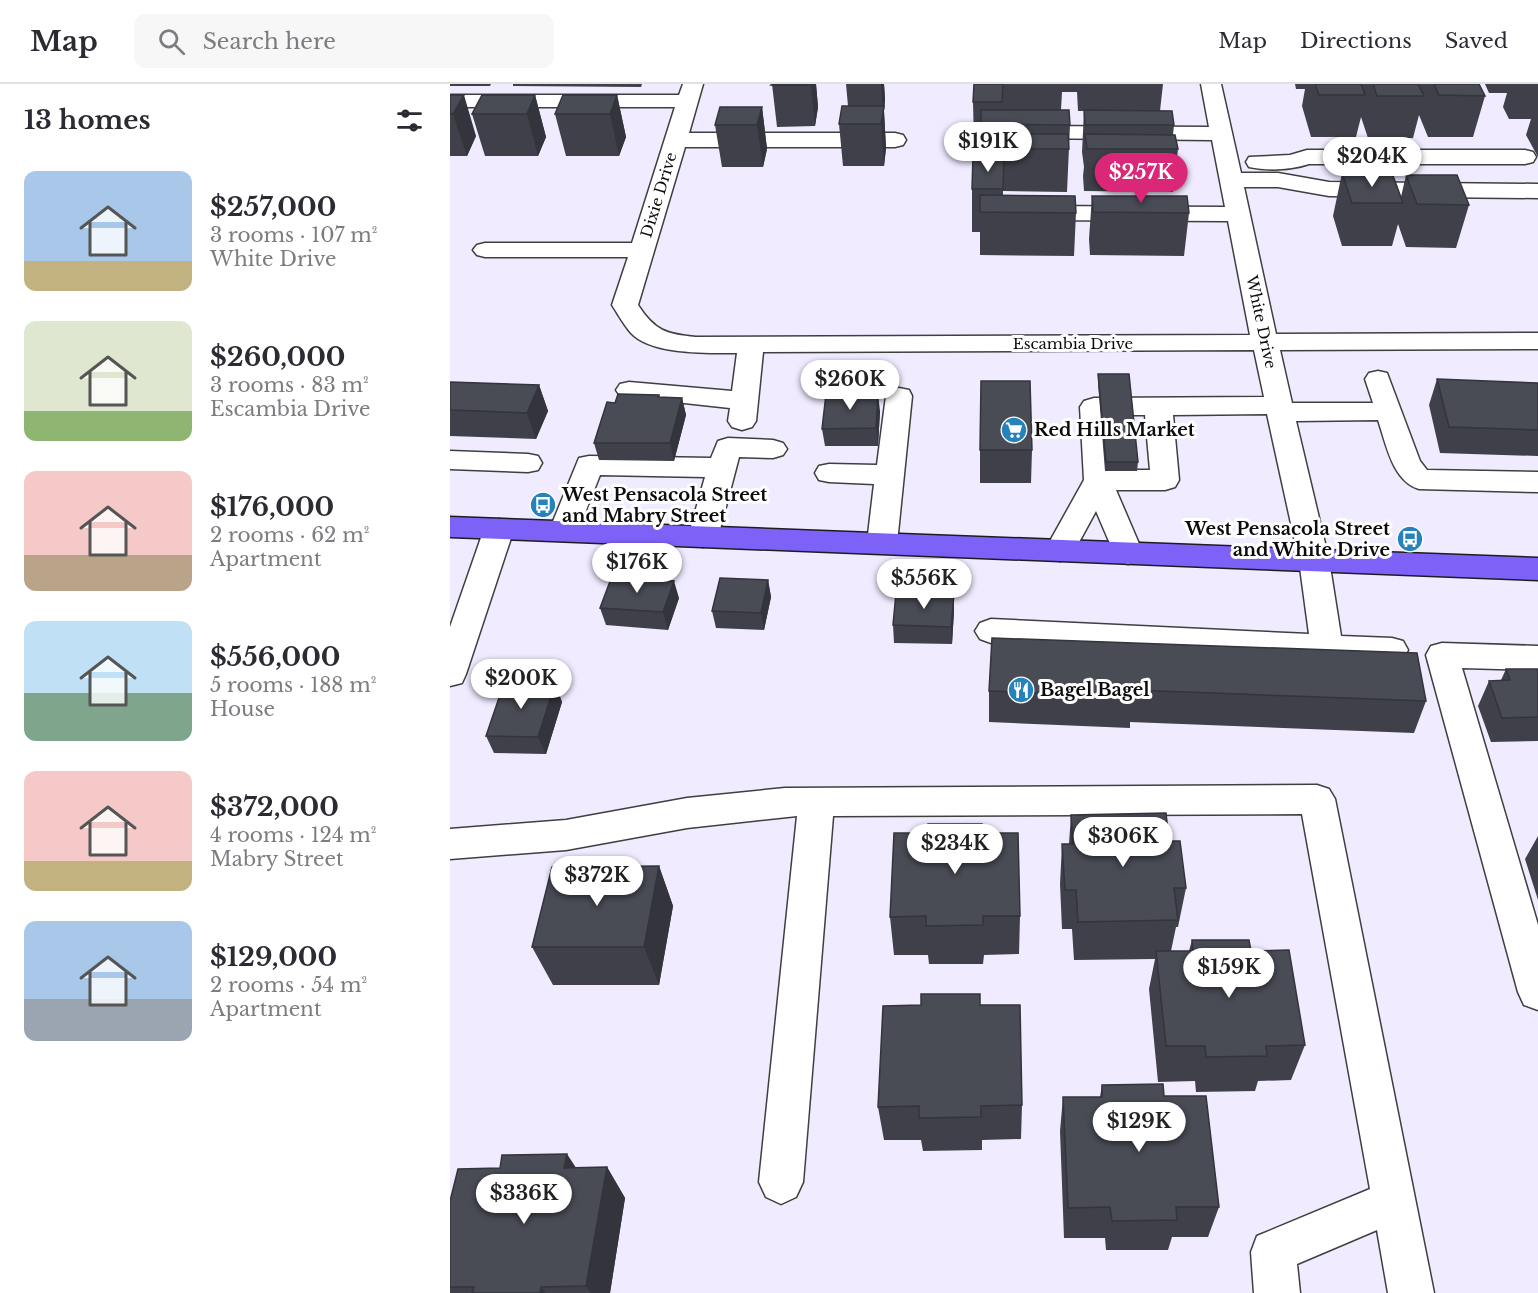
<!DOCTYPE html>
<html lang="en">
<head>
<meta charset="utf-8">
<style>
	:root { --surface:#fff; --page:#f7f7f7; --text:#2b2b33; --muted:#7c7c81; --line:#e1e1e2; --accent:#db2777 }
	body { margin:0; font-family:"Libre Baskerville",serif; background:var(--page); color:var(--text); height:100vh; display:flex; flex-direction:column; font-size:22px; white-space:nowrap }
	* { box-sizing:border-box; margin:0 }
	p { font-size:20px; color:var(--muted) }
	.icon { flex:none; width:33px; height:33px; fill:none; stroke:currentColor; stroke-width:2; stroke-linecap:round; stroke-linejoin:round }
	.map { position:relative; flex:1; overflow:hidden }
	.panel { display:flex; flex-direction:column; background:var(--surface); width:450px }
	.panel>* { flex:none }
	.price { position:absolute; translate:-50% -51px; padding:0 14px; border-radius:21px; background:#fff; color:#222; font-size:20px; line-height:39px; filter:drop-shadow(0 2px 3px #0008) }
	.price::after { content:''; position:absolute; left:50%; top:36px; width:18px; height:14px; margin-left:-9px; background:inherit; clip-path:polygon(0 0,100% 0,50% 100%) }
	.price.selected { background:var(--accent); color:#fff }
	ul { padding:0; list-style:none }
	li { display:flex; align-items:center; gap:18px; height:150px; padding:0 24px }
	li span { display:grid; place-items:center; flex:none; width:168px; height:120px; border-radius:12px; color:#555 }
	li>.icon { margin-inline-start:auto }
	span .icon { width:72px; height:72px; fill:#fffc; stroke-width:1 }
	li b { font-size:26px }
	h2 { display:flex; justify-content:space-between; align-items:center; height:72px; padding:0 24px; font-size:26px }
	header { display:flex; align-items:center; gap:36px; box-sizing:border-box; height:84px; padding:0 30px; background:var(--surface); border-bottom:2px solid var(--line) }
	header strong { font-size:28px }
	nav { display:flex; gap:33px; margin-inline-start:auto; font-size:21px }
	.search { width:420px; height:54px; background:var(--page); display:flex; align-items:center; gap:15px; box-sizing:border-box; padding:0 21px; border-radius:12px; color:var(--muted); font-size:22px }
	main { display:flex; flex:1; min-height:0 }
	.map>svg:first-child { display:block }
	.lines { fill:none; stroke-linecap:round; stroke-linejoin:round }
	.minor-casing { stroke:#3f3f3f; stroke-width:3 }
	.major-casing { stroke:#1d1d1d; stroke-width:3 }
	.minor { fill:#fff; fill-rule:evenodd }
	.major { fill:#7e62f8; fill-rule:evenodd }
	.wall { fill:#3f4049 }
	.shaded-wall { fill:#33343c }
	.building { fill:#494b55; stroke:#33343c; stroke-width:1.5 }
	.labels { text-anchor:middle; stroke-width:6; stroke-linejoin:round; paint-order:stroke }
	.far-street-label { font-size:15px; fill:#0c0c0c; stroke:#fff }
	.poi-label { font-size:18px; font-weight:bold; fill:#0c0c0c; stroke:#fff; text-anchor:start }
</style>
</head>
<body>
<header>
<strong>Map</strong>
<div class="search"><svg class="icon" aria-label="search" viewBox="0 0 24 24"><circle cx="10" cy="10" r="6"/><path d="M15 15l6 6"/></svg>Search here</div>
<nav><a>Map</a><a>Directions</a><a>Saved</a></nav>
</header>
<main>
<section class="panel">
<h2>13 homes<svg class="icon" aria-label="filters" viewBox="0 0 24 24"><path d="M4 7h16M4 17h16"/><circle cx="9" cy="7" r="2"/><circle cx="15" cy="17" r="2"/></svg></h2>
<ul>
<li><span style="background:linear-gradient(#a9c7e8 75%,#c2b280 0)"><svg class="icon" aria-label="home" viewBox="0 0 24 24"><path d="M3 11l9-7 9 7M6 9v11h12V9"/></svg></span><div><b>$257,000</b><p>3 rooms · 107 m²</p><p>White Drive</p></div></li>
<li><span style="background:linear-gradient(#dfe7d0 75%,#8fb573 0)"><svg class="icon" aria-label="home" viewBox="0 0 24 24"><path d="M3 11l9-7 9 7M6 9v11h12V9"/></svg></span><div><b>$260,000</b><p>3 rooms · 83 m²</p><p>Escambia Drive</p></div></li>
<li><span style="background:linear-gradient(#f6c9c9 70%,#b9a48a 0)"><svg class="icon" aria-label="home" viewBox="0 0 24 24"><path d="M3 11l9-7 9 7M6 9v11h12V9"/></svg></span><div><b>$176,000</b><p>2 rooms · 62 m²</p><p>Apartment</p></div></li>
<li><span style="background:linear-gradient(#bfe0f5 60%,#7fa58c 0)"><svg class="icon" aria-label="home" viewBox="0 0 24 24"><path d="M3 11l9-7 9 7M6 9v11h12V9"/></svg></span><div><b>$556,000</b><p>5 rooms · 188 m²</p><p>House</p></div></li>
<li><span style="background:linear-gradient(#f6c9c9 75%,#c2b280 0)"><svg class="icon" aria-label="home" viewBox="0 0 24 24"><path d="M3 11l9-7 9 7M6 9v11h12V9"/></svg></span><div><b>$372,000</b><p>4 rooms · 124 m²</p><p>Mabry Street</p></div></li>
<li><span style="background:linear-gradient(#a9c7e8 65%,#9aa5b1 0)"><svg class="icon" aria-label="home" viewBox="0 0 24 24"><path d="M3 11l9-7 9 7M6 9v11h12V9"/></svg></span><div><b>$129,000</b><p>2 rooms · 54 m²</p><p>Apartment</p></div></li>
</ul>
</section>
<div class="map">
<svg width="1088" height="1209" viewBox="0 0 1088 1209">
	<rect width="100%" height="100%" fill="#f0ebff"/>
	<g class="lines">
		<g class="minor-casing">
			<path id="minor" d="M233 0H253L239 49H445L453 51 456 56 453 61 445 63H235L188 221C205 247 216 250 246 253L800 251 778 137 580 136 572 134 568 129 572 124 580 122 775 123 762 56 576 54 568 53 565 48 568 43 576 42 759 43 751 0H771L791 89H828L879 98 1088 100V114L879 112 828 103H794L826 250 1088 249V265L830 266 842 319H923L915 295 919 289 928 287 937 289 970 377 977 386 1088 388V408L969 405C942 397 936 359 928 336L846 337 879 476 891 552 942 554 953 557 958 566 953 575 942 578 541 559 530 555 525 547 530 539 541 535 859 550 849 476 817 330 723 331 729 396 725 403 715 406H666L693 469 689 476 678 480 667 476 646 427 621 473 610 477 599 473 595 466 634 396 630 323 634 317 644 314 814 313 804 266 313 268 306 337 302 343 292 346 282 343 278 337 280 324 170 312 166 306 170 300 179 298 282 307 287 269C259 269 201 271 181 249 174 241 168 230 162 221L178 173H35L27 171 23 166 27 161 35 159H182L225 23H0V11H229ZM658 331H695L700 386H662Z
				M857 66H1075L1083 68 1086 73 1083 78 1075 80H859C841 86 818 87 799 83L796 78 799 73 840 71Z
				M449 304 459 306 462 312 447 459 443 466 432 469 421 466 417 459 424 400 379 398 369 396 365 389 369 382 379 380 427 381 436 312 439 306Z
				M278 354 323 356 333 359 337 365 333 371 323 374 289 373 268 453 264 460 253 463 242 460 238 453 255 393 150 391 125 454 114 457 103 454 99 447 129 374 139 372 261 374 268 357Z
				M0 367 78 370 88 372 92 379 88 386 78 388 0 385Z
				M49 435 60 438 64 445 16 590 12 599 0 602V543L34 445 38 438Z
				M992 559 1088 562V586L1012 584 1088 841V926L1074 921 1068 908 976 571 981 562Z
				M867 701 879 705 885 715 984 1209H938L927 1146 847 1180 850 1209H804L801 1168 807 1152 920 1105 852 730 383 732 353 1098 346 1113 331 1120 316 1113 309 1098 347 732 237 744 116 766 0 775V745L116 736 237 714 335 704Z"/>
		</g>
		<g class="major-casing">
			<path id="major" d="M0 433 1088 474V496L0 453Z"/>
		</g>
		<use href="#minor" class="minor"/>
		<use href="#major" class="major"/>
	</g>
	<path class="wall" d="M0 0H41L40 2H0Z
		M63 0H192L191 3 63 2Z
		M322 0H366L368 23 365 42 327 43Z
		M396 0H434L435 15 434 27 436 64 434 82H393L389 40 398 22Z
		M524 0H713L710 27 724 41 723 51 728 65 723 108 634 107 633 92 634 83 632 68 634 27H628L627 8H612L611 26 620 41 617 108 553 107V112L626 129 624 172 530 171V148H522V105L529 72V60L524 59 523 18Z
		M845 0H1029L1035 12 1023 53H978L969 31 963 54H918L911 33 906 53H861L852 22 855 5H846Z
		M1035 0H1088V73L1076 51 1081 35H1059L1053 23 1057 9H1039Z
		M0 11 26 52 17 72H0Z
		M85 11 96 53 88 72H35L22 30Z
		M167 11 176 53 169 72H116L105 30Z
		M312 23 317 65 313 83H272L265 41Z
		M892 89 951 113 956 91 1019 121 1006 164 956 163 948 140 942 162H892L883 132Z
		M642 112 739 129 734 172 640 171 639 155Z
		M648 290 688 378 687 387H655L648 299Z
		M987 295 1088 299V372L990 369 979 321Z
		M0 298 89 301 98 327 86 355 0 352Z
		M209 311 210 313 232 314 236 331 224 377 149 376 144 359 165 319Z
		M430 327 428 362H375L372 345Z
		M530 366H582L581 399H530Z
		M318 496 321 513 314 546 266 544 262 527Z
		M229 514 218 546 156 541 150 524Z
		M504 527 502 560 444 559 443 541Z
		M542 554 976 617 964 649 680 638V644L539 638V607Z
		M1056 585H1088V657L1041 658 1028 622 1039 597 1051 596Z
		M105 600 112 618 96 670 44 669 36 652Z
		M621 731 719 757 736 804 728 843H726L721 867H739L742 856 801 867 855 961 841 996 808 997 805 1007 746 1008 745 997 708 998 699 905 705 875 624 876 622 845H612L610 800 612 760H619Z
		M532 749 570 832 569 870 534 871 533 880H479L478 871H444L440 833Z
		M1088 752V816L1075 775Z
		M209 782 223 822 209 901H103L82 863Z
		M530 921 572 1021 571 1055 532 1056V1066L473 1067 471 1056H434L428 1023Z
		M652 1001 714 1012 769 1123 758 1153H722L718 1166H656L655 1154H614L610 1047 613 1013H650Z
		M157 1083 175 1114 160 1209H0V1117L126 1084Z"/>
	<path class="shaded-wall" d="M361 0H366L368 23 365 42Z
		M431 0H434L435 15 434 27 436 64 434 82 431 40 433 29Z
		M14 11 26 52 17 72 3 30Z
		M85 11 96 53 88 72 77 30Z
		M167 11 176 53 169 72 160 30Z
		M312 23 317 65 313 83 307 41Z
		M89 301 98 327 86 355 77 329Z
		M428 310 430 327 428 362 426 344Z
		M232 314 236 331 224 377 220 359Z
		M318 496 321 513 314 546 311 529Z
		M224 497 229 514 218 546 213 528Z
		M504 510V527L502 560 501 543Z
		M105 600 112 618 96 670 88 653Z
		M209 782 223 822 209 901 194 863Z
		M117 1070 138 1102 114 1084Z
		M157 1083 175 1114 160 1209H141L136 1202Z
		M91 1203 96 1209H90Z"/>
	<path class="building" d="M322 0H361V1H321Z
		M524 0H553L552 18H523Z
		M865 0H911L915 11H869Z
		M923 0H968L974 12H927Z
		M984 0H1029L1035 12 989 11Z
		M0 11H14L3 30H0Z
		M32 11H85L77 30H22Z
		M113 11H167L160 30H105Z
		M392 22H434L431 40H389Z
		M270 23H312L307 41H265Z
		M531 26H619L620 41 531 40Z
		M634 26 722 27 724 41H635Z
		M529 50H618L619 65H528Z
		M635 50 725 51 728 65H637Z
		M523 72 554 73 553 105H522Z
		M892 89H942L953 119H902Z
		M956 91H1007L1019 121 967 120Z
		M530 111 625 112 626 129 530 128Z
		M642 112H737L739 129 643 128Z
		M648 290H679L688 378H656Z
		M987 295 1088 299V346L999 343Z
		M531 297H580L582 366H530Z
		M0 298 89 301 77 329 0 326Z
		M168 310 209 311 208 313 232 314 220 359H144L157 318 165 319Z
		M376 310H428L426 344 372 345Z
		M162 492 224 497 213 528 150 524Z
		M270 494 318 496 311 529 262 527Z
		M446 509 504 510 501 543 443 541Z
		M542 554 967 569 976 617 683 606V612L539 607Z
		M1056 585H1088V633L1052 634 1039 597 1060 596Z
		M54 599 105 600 88 653 36 652Z
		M716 729 719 757H730L736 804H724L728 836 628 838 626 806H615L612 760H623L621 731Z
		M478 740H532V749H568L570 832H533V841L476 842V832L440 833 444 749H478Z
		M209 782 194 863H82L102 783Z
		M742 856H799L801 867 839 866 855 961 816 962 817 972 756 973 755 962H716L706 867H743Z
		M471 910H530V921H570L572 1021 531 1022V1033L469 1034V1022L428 1023 433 922 471 921Z
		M713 1000 714 1012H756L769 1123H726L727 1136 662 1137 660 1123 618 1124 613 1013H652V1001Z
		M117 1070 114 1084 157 1083 136 1202 91 1203 90 1209H22L24 1203H0V1117L8 1085 50 1084 52 1071Z"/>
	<defs>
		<g id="supermarket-disc" transform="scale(1.35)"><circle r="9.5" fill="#2582bb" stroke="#fff"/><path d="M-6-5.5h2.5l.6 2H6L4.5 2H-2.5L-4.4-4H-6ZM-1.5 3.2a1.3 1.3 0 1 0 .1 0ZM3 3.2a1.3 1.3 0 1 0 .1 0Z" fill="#fff"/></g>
		<g id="bus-disc" transform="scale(1.35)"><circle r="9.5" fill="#2582bb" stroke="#fff"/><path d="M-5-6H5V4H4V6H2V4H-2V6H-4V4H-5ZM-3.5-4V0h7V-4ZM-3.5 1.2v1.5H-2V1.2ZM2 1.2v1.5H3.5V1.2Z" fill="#fff"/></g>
		<g id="restaurant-disc" transform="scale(1.35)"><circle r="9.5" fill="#2582bb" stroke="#fff"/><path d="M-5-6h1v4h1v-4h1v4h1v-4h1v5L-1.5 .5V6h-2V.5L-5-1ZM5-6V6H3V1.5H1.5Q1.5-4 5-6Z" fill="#fff"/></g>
	</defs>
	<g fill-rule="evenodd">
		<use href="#supermarket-disc" x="564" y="346"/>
		<use href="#bus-disc" x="93" y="421"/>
		<use href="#bus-disc" x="960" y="455"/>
		<use href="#restaurant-disc" x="571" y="606"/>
	</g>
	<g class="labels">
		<g class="far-street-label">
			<text transform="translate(209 111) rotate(-73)" y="5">Dixie Drive</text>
			<text transform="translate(811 238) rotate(78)" y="5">White Drive</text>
			<text x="623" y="265">Escambia Drive</text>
		</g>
		<g class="poi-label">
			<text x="584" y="352">Red Hills Market</text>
			<text x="112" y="417">West Pensacola Street<tspan x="112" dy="21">and Mabry Street</tspan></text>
			<text x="940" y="451" text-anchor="end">West Pensacola Street<tspan x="940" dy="21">and White Drive</tspan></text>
			<text x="590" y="612">Bagel Bagel</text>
		</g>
	</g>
</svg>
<b class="price" style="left:538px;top:89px">$191K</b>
<b class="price" style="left:922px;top:104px">$204K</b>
<b class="price selected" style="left:691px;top:120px">$257K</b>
<b class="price" style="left:400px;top:327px">$260K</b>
<b class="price" style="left:187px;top:510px">$176K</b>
<b class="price" style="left:474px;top:526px">$556K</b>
<b class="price" style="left:71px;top:626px">$200K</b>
<b class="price" style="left:673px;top:784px">$306K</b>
<b class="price" style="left:505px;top:791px">$234K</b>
<b class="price" style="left:147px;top:823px">$372K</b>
<b class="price" style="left:779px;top:915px">$159K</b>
<b class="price" style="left:689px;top:1069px">$129K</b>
<b class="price" style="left:74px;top:1141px">$336K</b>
</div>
</main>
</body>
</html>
